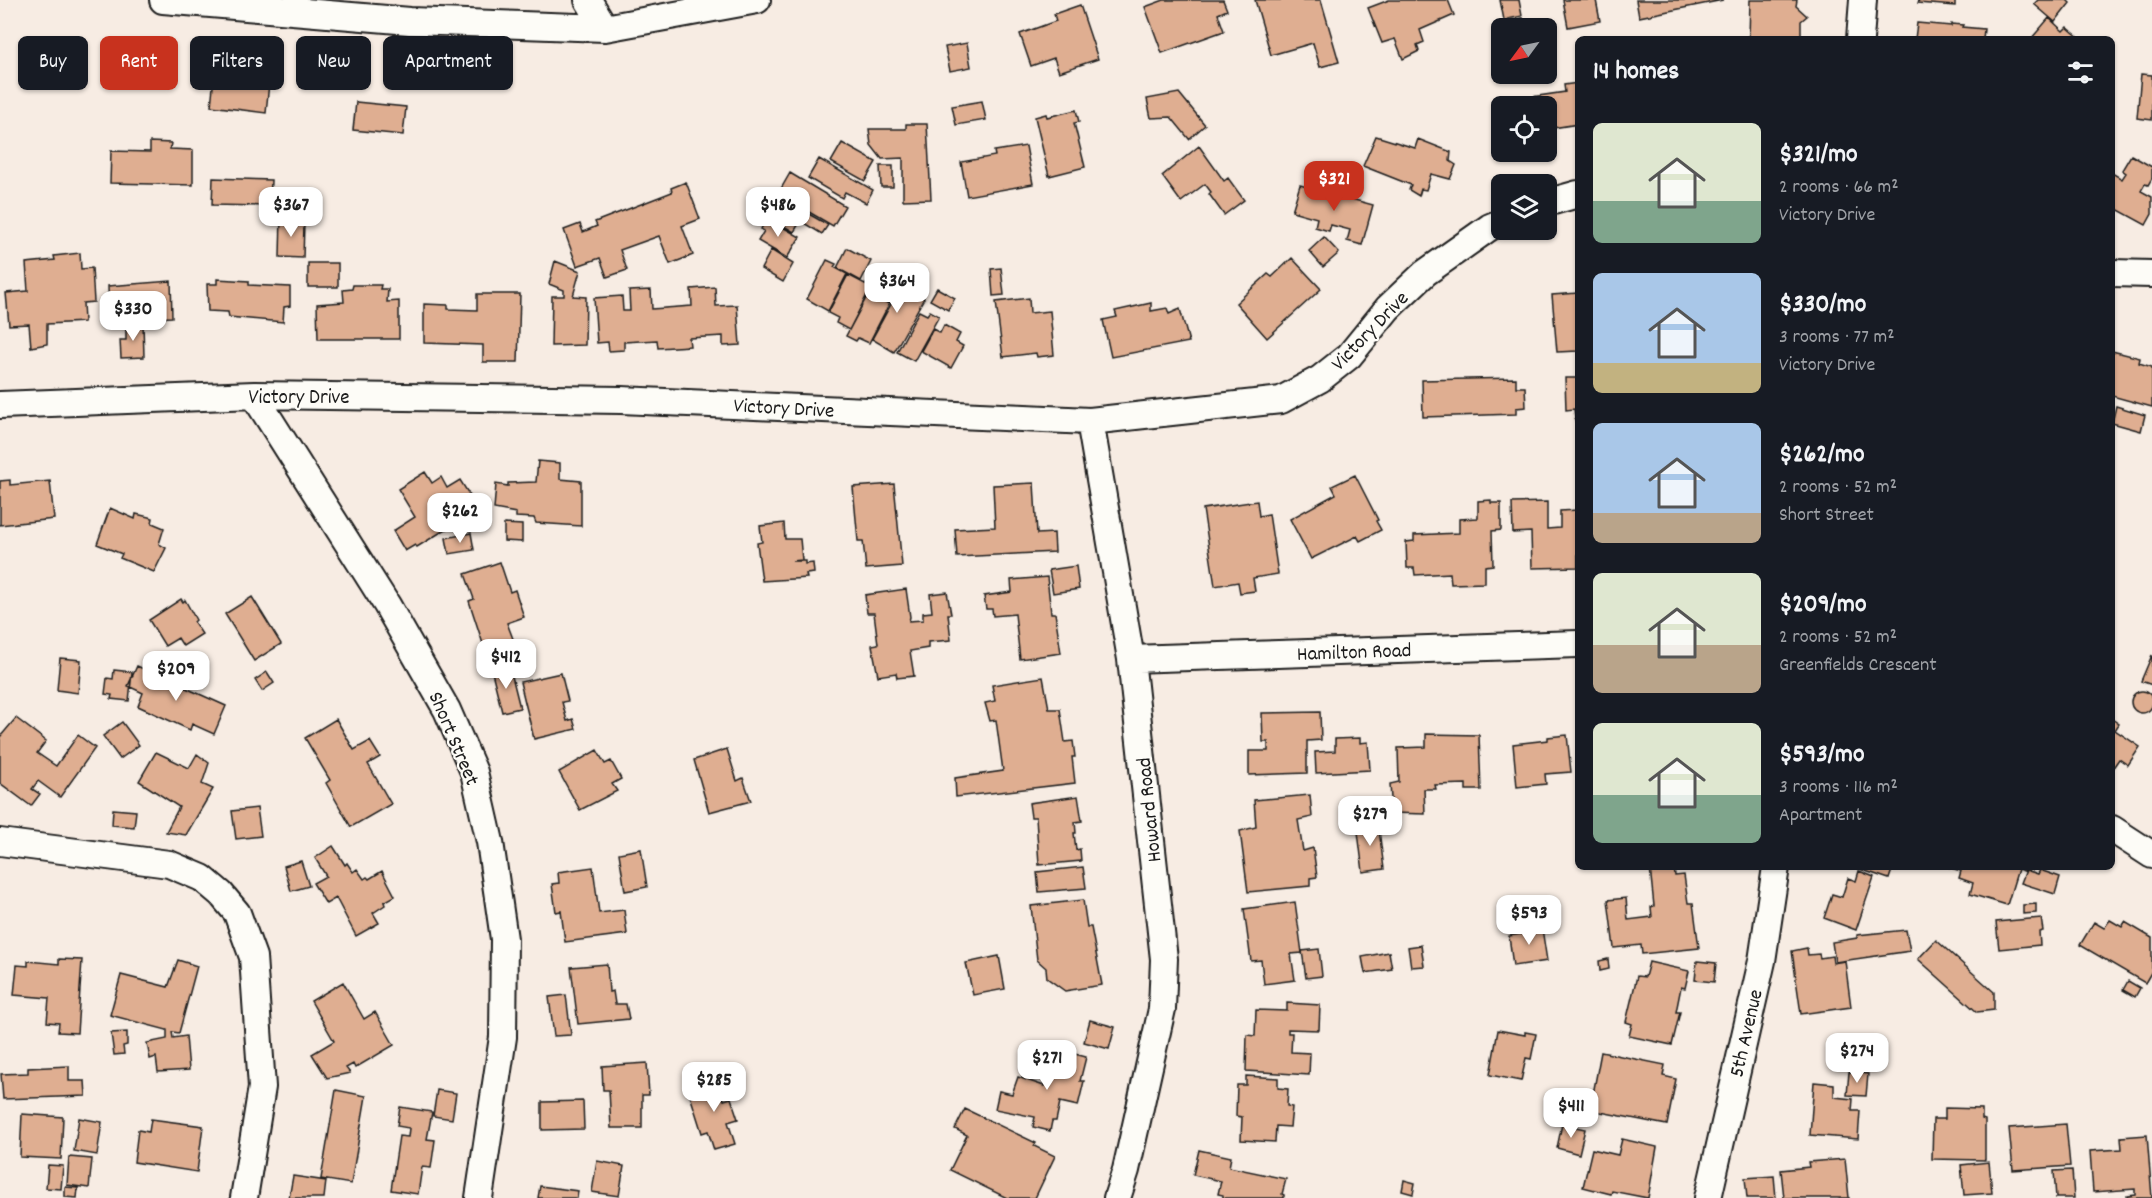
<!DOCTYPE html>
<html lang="en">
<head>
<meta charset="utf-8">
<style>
	:root { --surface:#171b24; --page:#20242c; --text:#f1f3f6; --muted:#9ea1a6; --accent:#c8321e }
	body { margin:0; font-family:Dekko,sans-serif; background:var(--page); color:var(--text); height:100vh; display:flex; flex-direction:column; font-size:22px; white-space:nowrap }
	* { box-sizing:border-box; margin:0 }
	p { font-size:20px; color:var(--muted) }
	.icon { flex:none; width:33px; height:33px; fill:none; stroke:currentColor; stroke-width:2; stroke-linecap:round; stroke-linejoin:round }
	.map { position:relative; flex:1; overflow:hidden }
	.details { position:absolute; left:1575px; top:36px; width:540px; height:834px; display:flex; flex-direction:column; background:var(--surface); border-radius:9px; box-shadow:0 2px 4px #0004 }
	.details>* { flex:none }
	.top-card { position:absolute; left:18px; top:36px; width:570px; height:54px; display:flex; gap:12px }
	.needle { width:39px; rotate:237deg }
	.tools { position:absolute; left:1491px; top:18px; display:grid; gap:12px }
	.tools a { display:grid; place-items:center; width:66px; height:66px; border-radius:9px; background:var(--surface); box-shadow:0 2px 4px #0004; font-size:30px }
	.price { position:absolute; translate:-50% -51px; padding:0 14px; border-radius:12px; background:#fff; color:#222; font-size:20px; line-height:39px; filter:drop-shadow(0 2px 3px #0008) }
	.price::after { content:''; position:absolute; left:50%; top:36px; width:18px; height:14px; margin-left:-9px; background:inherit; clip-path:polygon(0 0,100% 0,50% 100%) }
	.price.on { background:var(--accent); color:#fff }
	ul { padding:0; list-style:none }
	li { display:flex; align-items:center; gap:18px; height:150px; padding:0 18px }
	li span { display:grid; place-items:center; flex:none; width:168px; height:120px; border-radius:9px; color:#555 }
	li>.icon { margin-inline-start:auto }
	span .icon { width:72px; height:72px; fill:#fffc; stroke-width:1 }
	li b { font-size:26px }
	h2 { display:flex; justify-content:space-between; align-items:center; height:72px; padding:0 18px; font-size:26px }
	.tag { padding:0 21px; border-radius:9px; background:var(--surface); box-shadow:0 2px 4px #0004; font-size:21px; line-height:54px }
	.tag.on { background:var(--accent); color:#fff }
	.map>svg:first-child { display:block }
	.building { fill:#dfae91; stroke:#1c1c1c; stroke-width:1.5 }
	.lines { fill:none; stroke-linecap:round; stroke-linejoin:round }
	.minor-casing { stroke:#1c1c1c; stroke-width:30 }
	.minor { stroke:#fdfcf7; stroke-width:26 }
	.labels { text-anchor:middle; stroke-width:4.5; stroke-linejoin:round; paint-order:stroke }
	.street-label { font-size:21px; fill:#1c1c1c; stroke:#fdfcf7 }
</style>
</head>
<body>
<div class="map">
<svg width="2152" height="1198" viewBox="0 0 2152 1198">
	<rect width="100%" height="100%" fill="#f7ece3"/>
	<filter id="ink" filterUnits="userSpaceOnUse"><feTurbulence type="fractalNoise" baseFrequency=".0167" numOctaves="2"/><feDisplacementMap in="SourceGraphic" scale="12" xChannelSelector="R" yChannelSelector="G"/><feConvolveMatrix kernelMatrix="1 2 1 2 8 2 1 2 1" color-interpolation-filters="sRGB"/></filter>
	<g filter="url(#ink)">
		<path class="building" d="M1164 0H1223L1227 10 1218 14 1224 31 1162 53 1145 7Z
			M1255 0H1321L1339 62 1320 67 1313 43 1271 55Z
			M1389 0H1448L1454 15 1420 30 1424 42 1417 45 1419 51 1403 59 1395 39 1382 43 1368 8Z
			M1500 0H1519L1522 16 1504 20Z
			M1563 0H1596L1600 21 1568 27Z
			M1636 0H1723L1639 17Z
			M1750 0H1797L1796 6 1807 16 1801 21V39H1749Z
			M1919 0H1955V6L1918 3Z
			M2038 0H2067L2070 3 2055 22 2034 4Z
			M1080 5 1098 59 1059 72 1054 58 1031 66 1020 34 1056 21 1054 14Z
			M1523 18 1525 28H1506L1505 22Z
			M2049 18 2063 31 2067 27 2081 39H2031Z
			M1917 23 1951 26V24L1963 25 1962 27 1984 29 1983 39H1915Z
			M967 43 971 67 950 71 945 47Z
			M2141 74 2152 75V120L2137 118Z
			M214 77 269 83 266 113 211 106Z
			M1578 83V124L1546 129V106H1519L1518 99 1565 92 1564 85Z
			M1179 93 1205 125 1189 139 1171 117 1151 118 1147 99Z
			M982 101 986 120 956 125 952 106Z
			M356 102 406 107 403 135 353 130Z
			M1076 110 1079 122 1074 123 1085 167 1049 176 1035 117 1046 114 1047 117Z
			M906 124H927L931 199 903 200V158L882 159 871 145 869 129H906Z
			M1376 136 1415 148 1418 139 1451 152 1450 161 1456 165 1450 179 1431 174 1426 190 1421 189 1419 196 1409 190 1411 185 1363 166Z
			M150 142 171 143 170 149 193 150V185L110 183 111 151 150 152Z
			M842 143 876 162 865 181 831 162Z
			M1026 146 1033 184 967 196 961 162 995 156 994 151Z
			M1199 146 1224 181 1228 178 1244 200 1224 215 1209 194 1211 192 1205 184 1181 202 1162 176Z
			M2131 155 2152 167V178L2148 185 2145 184 2141 191 2152 197V214L2146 225 2117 209 2115 214 2112 212V173L2122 179 2126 173 2122 170Z
			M819 159 873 190 866 203 845 192 842 198 808 178Z
			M880 166H893V187H881Z
			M790 173 845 206 833 226 778 194Z
			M213 178 271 180 270 206 212 205Z
			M686 182 700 219 682 226 693 255 670 264 659 236 620 250 627 270 607 277 600 258 577 266 564 230 580 224 583 232 597 226 595 222 672 192 671 188Z
			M1300 185 1373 205 1362 245 1347 241 1350 230 1331 225 1329 231 1315 227 1317 218 1292 211Z
			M777 195 806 212 794 232 765 215Z
			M807 213 828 225 822 234 802 222Z
			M281 215H292V223L304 224 303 258 280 257Z
			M767 218 800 237 787 258 758 241 764 231 761 229Z
			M1324 237 1339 253 1323 267 1309 251Z
			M847 248 871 261 861 281 837 268Z
			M771 250 793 264 783 282 761 269Z
			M80 253 81 269 92 268 94 302 83 303 84 322 47 324V344L31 347 29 324 9 325 6 293 28 291 26 263 55 260 54 256Z
			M1292 258 1321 289 1267 338 1236 303 1268 274 1272 277Z
			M827 260 836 264 834 267 847 274 828 311 807 299Z
			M555 261 580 271 573 296 586 297 585 345 551 346 552 296H564V290L549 284Z
			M308 263H338V287H308Z
			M1001 268 1004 295 993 296 991 269Z
			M848 275 871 287 849 330 836 323 838 318 828 313Z
			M889 278 924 298 894 352 872 339 891 304 879 297Z
			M217 279 249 281V285L290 287V306L284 307 283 322 229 317 228 312 208 311 207 284H217Z
			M171 281 172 317 109 320 108 286Z
			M353 285H381L380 289H388L387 302 399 301V339H318L317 304 344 302 343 290 352 289Z
			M873 285 882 290 878 298 889 304 869 343 858 338 856 341 846 336Z
			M715 287 716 306 737 305 740 345 723 346V336L689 338 690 346 658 348 657 340 624 342V350L609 351 608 342 597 343 594 298 622 296 623 311H630L629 291 651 290 652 309 692 306 691 289Z
			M937 288 955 298 948 310 930 300Z
			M1578 293V351L1557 352 1552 295Z
			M477 294H520L518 362H483V345L424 343V304L448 305V309L477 310Z
			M1029 298 1030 313 1050 311 1054 355 1037 357 1036 353 1003 357 996 302Z
			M1151 303V311L1167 308 1169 314 1180 309 1189 342 1111 357 1103 320 1117 317 1115 311Z
			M919 311 927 315 930 311 939 316 914 361 897 352Z
			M143 324 144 357 121 358 120 340H126V325Z
			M944 325 960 334 956 342 963 346 951 368 921 351 933 329 940 333Z
			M2112 351 2140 358 2139 363 2152 367V407L2112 396Z
			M1516 378V387H1525L1526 407 1516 408V414L1423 417 1422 380Z
			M1565 378H1578V424L1576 425 1574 409 1566 410Z
			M2116 406 2145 415 2141 431 2112 423Z
			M538 461 560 463V479L581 481V526L536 523 534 518 516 517V513L494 509 496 484 508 486V483L536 482Z
			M425 472 432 483 441 477 447 488 460 480 477 507 457 519 459 521 417 547 415 545 405 551 393 531 415 517 398 489Z
			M1355 475 1378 520 1376 521 1381 530 1360 541 1357 536 1311 559 1290 519 1336 494 1332 486Z
			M10 480V485L50 481 54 519 0 525V481Z
			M1034 483 1037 534 1054 533 1055 552 957 557 955 529 995 527 993 485Z
			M894 484 902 566 866 569 863 541H858L853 487Z
			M1491 500V503H1501V530L1492 531 1493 565 1485 566V583L1451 584 1450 573 1415 575 1414 568H1407L1406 542 1414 541V535L1459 533V519L1478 518V501Z
			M1257 501 1259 516 1269 514 1278 574 1253 578 1255 591 1240 593 1238 582 1215 586 1203 509Z
			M1547 502V529L1560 528V511L1578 510V567L1532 568 1531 532 1513 533 1512 503Z
			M110 508 135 519 136 514 153 518 152 523 164 528 159 544 166 548 154 572 120 558 122 554 97 544Z
			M784 523 785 539H800L802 560 792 561H805V564L813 563 814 573 806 574 807 578 762 581 757 543 762 542 760 526Z
			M504 524 522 525V542L504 541Z
			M471 533 474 550 449 554 446 538Z
			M500 562 510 592 515 590 524 617 507 623 515 644 486 653 469 601 474 599 465 574Z
			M1076 566 1079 589 1053 593 1049 570Z
			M1047 577 1051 613H1055L1061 653 1020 659 1015 614 993 616 992 609H986L984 596 1012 592 1011 580Z
			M906 589 910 617 909 621 923 620V613L932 612 930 594 947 592 951 614H948L951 640 928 642V648L910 651 914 676 897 678 896 673 878 676 872 645 878 644 874 613H867L865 595Z
			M252 597 281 644 254 661 225 614Z
			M181 599 183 602 185 600 196 620 194 622 202 634 183 646 178 638 165 646 149 620Z
			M2152 655V685L2141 681Z
			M60 658 81 660 78 693 57 690Z
			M137 666 226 706 214 734 192 724 190 730 138 706 143 693 128 686Z
			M510 668 520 708 502 712 492 672Z
			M114 670 132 672 129 701 111 699 112 695 105 694 107 678 113 679Z
			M267 672 274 683 262 691 255 680Z
			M561 673 568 701 562 702 567 721 573 719 576 729 534 739 520 682Z
			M1043 677 1049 709H1060L1065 742 1073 741 1075 757H1072L1075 783 956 797 955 778 1003 771 996 720 990 721 985 703 995 701 992 685Z
			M2131 702a11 11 0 1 1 22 0a11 11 0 1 1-22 0Z
			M1320 712 1321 740 1307 741V773L1249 775V751H1268V742H1263L1262 713Z
			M16 718 46 741 37 753 56 766 78 735 95 748 60 797 38 781 32 789 40 794 31 806 0 783V737Z
			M336 719 354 750 370 741 380 757 368 764 391 804 351 827 326 783 330 780 305 738Z
			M2112 719 2119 724 2115 730 2140 747 2128 765 2119 759 2112 769Z
			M122 722 139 745 120 759 103 736Z
			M1426 734 1479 735 1481 790H1466V784L1435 785 1436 789H1424L1425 814 1392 813 1390 784 1399 782 1398 748 1426 747Z
			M1567 735 1571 772 1545 774 1546 784 1517 787 1513 744 1548 740V737Z
			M1360 738V743L1368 742 1370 770 1316 773 1315 752 1335 751V739Z
			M727 749 737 781 743 778 751 801 709 812 694 760Z
			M597 750 605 764 611 761 621 779 612 784 617 791 580 810 559 772Z
			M156 752 189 768 197 754 209 763 202 784 213 789 186 835 166 832 179 807 139 781Z
			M1310 795 1312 817 1298 820 1303 851 1313 848 1317 877 1310 878V886L1248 892 1240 831 1256 827 1254 800Z
			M1078 796 1082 821 1075 822 1076 833H1074L1076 850 1080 849 1081 861 1039 865 1036 817H1031L1029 803Z
			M257 808 261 836 236 839 232 811Z
			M113 809 136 811 134 827 112 825Z
			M1378 822 1384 869 1363 872 1357 824Z
			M333 846 345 865 347 863 353 872 357 869 364 879 367 877 369 879 382 871 395 896 384 902 385 905 373 913 379 923 356 936 336 898 326 904 313 883 326 876 315 858Z
			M641 849 647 887 625 891 619 853Z
			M301 861 309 886 291 891 284 866Z
			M593 867 599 913 624 910 627 934 565 942 561 911 556 912 552 884 559 883 558 872Z
			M1083 867 1086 888 1039 892 1037 872Z
			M1650 867H1674L1675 876 1684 875 1688 903H1693L1699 948 1642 954 1641 945 1614 948 1608 900 1626 898 1628 920 1652 917 1651 907 1654 906Z
			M1854 867H1893L1889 879Z
			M1948 867H2026L2024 871 2018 869 2007 905 1970 894 1973 883 1959 878 1961 871Z
			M2026 870 2038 874 2040 870 2060 877 2055 894 2021 883Z
			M1859 871 1874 877 1856 930 1824 918 1832 894 1842 897 1848 878 1856 881Z
			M1083 900 1087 927H1091L1102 985 1065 991 1047 978 1046 968 1037 960 1031 906Z
			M1295 902 1302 953 1291 954 1295 980 1264 984 1261 960 1251 961 1244 909Z
			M2036 904V913L2023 914V905Z
			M2041 918 2043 931 2039 932 2040 945 1999 949 1996 922Z
			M2110 920 2122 927 2125 922 2152 938V971L2145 983 2080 945 2094 922 2104 928Z
			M1541 922 1547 961 1513 966 1509 936 1527 933 1525 924Z
			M1906 930 1910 951 1835 962 1832 942 1857 938V935Z
			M1936 940 1994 992V1010L1977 1012 1918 959Z
			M1421 945 1424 966 1411 967 1408 947Z
			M1807 948 1808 955 1819 954 1820 958 1832 956 1833 963 1845 961 1851 1007 1801 1014 1792 951Z
			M1319 949 1322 976 1306 978 1302 951Z
			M1389 952 1392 969 1365 973 1362 957Z
			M999 956 1005 989 973 995 966 963Z
			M59 959 82 960 77 1033 58 1032 59 1023 47 1022 49 998 14 995 17 965 28 966V961L59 964Z
			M1608 959 1609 969 1600 971 1599 961Z
			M178 960 197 966 179 1033 172 1032 173 1038 186 1036 189 1070 158 1072 156 1057 150 1059 147 1043 167 1039V1030L110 1015 121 975 168 987Z
			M1697 961 1716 963 1714 982 1695 980Z
			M1649 962 1689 971 1685 988 1681 987 1676 1012H1680L1672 1045 1629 1036 1632 1024 1626 1022 1637 976 1645 977Z
			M607 964 609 992 613 991 615 1004H626L629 1019 578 1024 571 967Z
			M2128 981 2140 988 2135 997 2123 990Z
			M343 982 364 1019 375 1012 394 1045 355 1068 353 1064 346 1068 350 1073 327 1078 312 1054 334 1041 311 1001Z
			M566 995 571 1035 554 1036 549 997Z
			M1287 1003 1320 1005 1319 1030 1288 1029V1033H1292L1291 1052 1310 1053 1309 1075 1246 1071 1247 1035 1255 1036 1256 1010 1287 1011Z
			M1090 1020 1115 1027 1109 1049 1084 1042Z
			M1498 1030 1525 1035V1032L1536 1034 1531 1059 1526 1058 1521 1081 1490 1075Z
			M127 1032V1045L123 1046 124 1054 114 1055 111 1033Z
			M1053 1048 1086 1057 1080 1081H1084L1078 1106 1060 1102 1056 1121H1052L1050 1131 1033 1127 1035 1117 995 1109 999 1091 1012 1094 1018 1077 1044 1086Z
			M1601 1052 1665 1065 1663 1076 1676 1079 1667 1125 1590 1110Z
			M647 1063 649 1095H642V1128H611L609 1090H603L602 1066Z
			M69 1066V1081H85L86 1096 3 1099 1 1074 28 1073V1068Z
			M1849 1072 1868 1074 1866 1096 1847 1095Z
			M1246 1076 1278 1078V1088L1288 1089 1287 1106 1292 1107 1290 1127 1276 1126 1275 1142 1241 1140 1242 1117 1236 1116 1237 1085H1246Z
			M717 1079 724 1100 731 1098 738 1119 728 1122 735 1144 714 1150 708 1131 702 1133 688 1089Z
			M1814 1082 1834 1084V1097L1853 1099 1852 1111H1860L1858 1139 1810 1135Z
			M336 1090 366 1096 351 1184 321 1179Z
			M437 1090 456 1093 452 1119 433 1116Z
			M583 1101 584 1129 542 1130V1102Z
			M400 1107 432 1112 427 1139 435 1140 431 1168 422 1167 418 1194 391 1190 399 1136 408 1137 409 1128 397 1126Z
			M1945 1108 1982 1109V1119L1985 1120V1160L1932 1159 1933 1119H1945Z
			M965 1109 1036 1143 1034 1146 1055 1156 1035 1198H1007L950 1170 967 1135 955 1129Z
			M22 1114 63 1117 61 1159 20 1157Z
			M79 1118 102 1122 97 1155 74 1151Z
			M151 1119 203 1126 197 1172 134 1162 138 1130 149 1132Z
			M1562 1124 1585 1129 1579 1154 1557 1148Z
			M2066 1124 2070 1166 2013 1170 2009 1128Z
			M2147 1135 2152 1198H2127V1196L2135 1195V1189L2093 1192 2090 1151 2122 1149 2121 1137Z
			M1622 1139 1657 1147 1648 1198 1612 1191 1611 1194 1583 1187 1592 1149 1618 1155Z
			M1199 1150 1231 1157 1229 1167 1286 1179 1282 1194 1284 1195V1198H1223V1195L1218 1194 1221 1181 1193 1175Z
			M69 1157 92 1159 89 1188 67 1185Z
			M1845 1159 1849 1198H1784L1781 1170 1809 1167 1808 1162Z
			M597 1161 624 1166 619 1196 592 1192Z
			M1989 1162 1992 1193 1964 1195 1961 1165Z
			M48 1165 63 1166 61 1189 46 1188Z
			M2072 1170 2074 1198H2056L2054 1171Z
			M293 1176 326 1181 324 1198H289Z
			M1774 1176 1776 1198H1747L1745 1178Z
			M1404 1180 1415 1183 1413 1194 1402 1191Z
			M540 1186 578 1191 577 1198H538Z
			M65 1187 78 1188 77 1198 65 1197Z"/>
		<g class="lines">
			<g class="minor-casing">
				<path id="minor" d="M163 0 410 21 605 28 757 0
					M588 0 605 28
					M1860 39 1863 0
					M1546 203 1578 194
					M2112 273 2152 274
					M254 395 387 605 447 710 474 772 490 842 504 939 503 1037 479 1198
					M0 405 254 395 621 400 1090 421 1281 400 1320 379 1349 356 1388 308 1425 273 1490 227 1502 222
					M1090 421 1131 659 1164 959 1162 1009 1126 1170 1117 1198
					M1131 659 1578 644
					M2112 829 2152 855
					M0 842 169 864 202 878 221 894 237 913 253 957 262 1087 244 1198
					M1708 1198 1762 961 1776 867"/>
			</g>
			<use href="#minor" class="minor"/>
		</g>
	</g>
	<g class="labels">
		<g class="street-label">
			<text transform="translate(1369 330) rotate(-46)" y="7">Victory Drive</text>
			<text x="299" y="403">Victory Drive</text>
			<text transform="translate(784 407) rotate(3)" y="7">Victory Drive</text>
			<text transform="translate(1354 651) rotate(-2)" y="7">Hamilton Road</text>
			<text transform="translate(455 738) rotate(67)" y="7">Short Street</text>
			<text transform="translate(1148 810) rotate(-96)" y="7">Howard Road</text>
			<text transform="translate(1745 1033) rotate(-77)" y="7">5th Avenue</text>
		</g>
	</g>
</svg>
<div class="tools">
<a><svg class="needle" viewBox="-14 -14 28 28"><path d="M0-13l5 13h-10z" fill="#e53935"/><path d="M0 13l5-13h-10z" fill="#9ea1a6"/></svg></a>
<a><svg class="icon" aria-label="locate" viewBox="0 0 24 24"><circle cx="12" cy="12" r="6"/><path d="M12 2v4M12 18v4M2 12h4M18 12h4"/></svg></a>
<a><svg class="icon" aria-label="layers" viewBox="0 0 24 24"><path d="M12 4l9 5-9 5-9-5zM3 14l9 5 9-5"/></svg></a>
</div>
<b class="price on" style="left:1334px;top:212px">$321</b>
<b class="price" style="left:291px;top:238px">$367</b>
<b class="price" style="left:778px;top:238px">$486</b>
<b class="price" style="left:897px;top:314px">$364</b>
<b class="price" style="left:133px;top:342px">$330</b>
<b class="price" style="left:460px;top:544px">$262</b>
<b class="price" style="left:506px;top:690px">$412</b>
<b class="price" style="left:176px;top:702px">$209</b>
<b class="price" style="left:1370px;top:847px">$279</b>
<b class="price" style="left:1529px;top:946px">$593</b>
<b class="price" style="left:1857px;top:1084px">$274</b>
<b class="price" style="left:1047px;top:1091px">$271</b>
<b class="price" style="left:714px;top:1113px">$285</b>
<b class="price" style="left:1571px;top:1139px">$411</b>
<div class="top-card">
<a class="tag">Buy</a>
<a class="tag on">Rent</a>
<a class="tag">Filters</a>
<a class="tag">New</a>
<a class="tag">Apartment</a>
</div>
<section class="details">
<h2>14 homes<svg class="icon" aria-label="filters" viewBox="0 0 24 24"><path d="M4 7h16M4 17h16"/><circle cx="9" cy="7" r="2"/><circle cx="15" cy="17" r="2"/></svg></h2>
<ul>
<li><span style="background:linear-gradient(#dfe7d0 65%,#7fa58c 0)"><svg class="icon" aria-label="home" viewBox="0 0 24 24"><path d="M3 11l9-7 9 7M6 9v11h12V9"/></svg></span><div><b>$321/mo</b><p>2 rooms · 66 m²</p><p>Victory Drive</p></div></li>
<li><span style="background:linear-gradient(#a9c7e8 75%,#c2b280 0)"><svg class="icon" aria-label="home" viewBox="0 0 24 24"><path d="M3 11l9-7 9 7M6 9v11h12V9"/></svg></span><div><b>$330/mo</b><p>3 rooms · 77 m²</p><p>Victory Drive</p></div></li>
<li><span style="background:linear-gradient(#a9c7e8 75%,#b9a48a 0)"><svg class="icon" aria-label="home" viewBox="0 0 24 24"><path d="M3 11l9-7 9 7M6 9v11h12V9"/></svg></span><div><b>$262/mo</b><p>2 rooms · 52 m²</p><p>Short Street</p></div></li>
<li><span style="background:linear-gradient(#dfe7d0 60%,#b9a48a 0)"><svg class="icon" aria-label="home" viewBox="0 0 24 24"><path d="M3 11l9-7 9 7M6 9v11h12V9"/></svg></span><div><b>$209/mo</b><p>2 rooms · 52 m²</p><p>Greenfields Crescent</p></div></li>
<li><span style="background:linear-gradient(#dfe7d0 60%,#7fa58c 0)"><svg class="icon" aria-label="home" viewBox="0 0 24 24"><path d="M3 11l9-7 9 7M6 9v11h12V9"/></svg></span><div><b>$593/mo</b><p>3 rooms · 116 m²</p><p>Apartment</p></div></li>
</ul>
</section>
</div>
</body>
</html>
